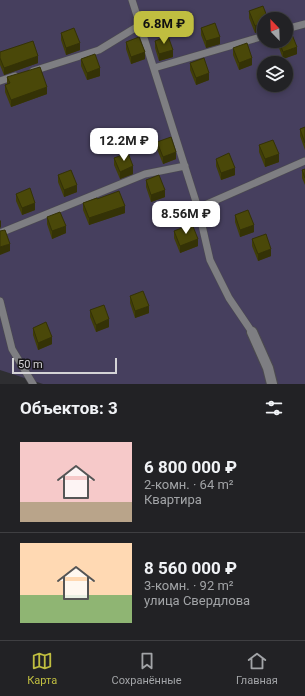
<!DOCTYPE html>
<html lang="ru">
<head>
<meta charset="utf-8">
<style>
	:root { --surface:#222225; --page:#2a2a2d; --text:#f1f3f6; --muted:#a2a4a7; --line:#3f3f42; --accent:#c0be40 }
	body { margin:0; font-family:Roboto,sans-serif; background:var(--page); color:var(--text); height:100vh; display:flex; flex-direction:column; font-size:15px; white-space:nowrap }
	* { box-sizing:border-box; margin:0 }
	p { font-size:13px; color:var(--muted) }
	.icon { flex:none; width:22px; height:22px; fill:none; stroke:currentColor; stroke-width:2; stroke-linecap:round; stroke-linejoin:round }
	.map { position:relative; height:384px; overflow:hidden }
	.details { display:flex; flex-direction:column; background:var(--surface); flex:1 }
	.details>* { flex:none }
	.needle { width:26px; rotate:337deg }
	.controls { position:absolute; left:257px; top:12px; display:grid; gap:8px }
	.controls a { display:grid; place-items:center; width:36px; height:36px; border-radius:50%; background:var(--surface); box-shadow:0 2px 6px #0003,0 0 0 1px var(--line); font-size:20px }
	.scale { position:absolute; left:12px; bottom:10px; width:105px; box-sizing:border-box; padding-left:4px; border:2px solid #d4d3d6; border-top:0; font-size:11px; line-height:14px; white-space:nowrap; color:#d4d3d6; -webkit-text-stroke:3px #171618; paint-order:stroke }
	.price { position:absolute; translate:-50% -34px; padding:0 9px; border-radius:8px; background:#fff; color:#222; font-size:13px; line-height:26px; filter:drop-shadow(0 1px 2px #0008) }
	.price::after { content:''; position:absolute; left:50%; top:24px; width:12px; height:9px; margin-left:-6px; background:inherit; clip-path:polygon(0 0,100% 0,50% 100%) }
	.price.on { background:var(--accent); color:#111 }
	ul { padding:0; list-style:none }
	li { display:flex; align-items:center; gap:12px; height:100px; padding:0 20px }
	li+li { border-top:1px solid var(--line) }
	li span { display:grid; place-items:center; flex:none; width:112px; height:80px; border-radius:0px; color:#555 }
	li>.icon { margin-inline-start:auto }
	span .icon { width:48px; height:48px; fill:#fffc; stroke-width:1 }
	li b { font-size:17px }
	h2 { display:flex; justify-content:space-between; align-items:center; height:48px; padding:0 20px; font-size:17px }
	.tabs { display:flex; justify-content:space-around; align-items:center; height:56px; border-top:1px solid var(--line); background:var(--surface); font-size:11px; color:var(--muted) }
	.tabs a { display:grid; justify-items:center; gap:2px }
	.tabs .on { color:var(--accent) }
	.map>svg:first-child { display:block }
	.green { fill:#463f5e; fill-rule:evenodd }
	.lines { fill:none; stroke-linecap:round; stroke-linejoin:round }
	.lane-casing { stroke:#4c4b4e; stroke-width:8 }
	.street-casing { stroke:#4c4b4e; stroke-width:12 }
	.lane { stroke:#7e7e82; stroke-width:7 }
	.street { stroke:#7e7e82; stroke-width:10 }
	.wall { fill:#403e08 }
	.shaded-wall { fill:#343206 }
	.building { fill:#4a4809; stroke:#343206 }
</style>
</head>
<body>
<div class="map">
<svg width="305" height="384" viewBox="0 0 305 384">
	<rect width="100%" height="100%" fill="#2e2e31"/>
	<path class="green" d="M0 0H305V384H43L0 370ZM264 19H286V41H264ZM264 63H286V85H264Z"/>
	<g class="lines">
		<g class="lane-casing">
			<path id="lane" d="M132 0 198 208 210 260 229 298 252 332
				M286 29 305 24
				M154 68 264 36
				M33 71 99 50 140 25
				M0 81 15 76
				M198 208 305 161
				M0 233 145 174 185 166
				M0 301 12 349 33 384"/>
		</g>
		<g class="street-casing">
			<path id="street" d="M252 332 268 368 272 384"/>
		</g>
		<use href="#lane" class="lane"/>
		<use href="#street" class="street"/>
	</g>
	<path class="wall" d="M249 11 264 19V29L255 33 249 18Z
		M201 28 220 44 206 48 201 35Z
		M61 33 80 50 66 55 61 40Z
		M155 41 173 57 159 61 155 48Z
		M278 41H286L297 54 283 59 278 45Z
		M126 42 145 59 131 64 126 49Z
		M233 48 252 65 239 70 233 55Z
		M0 52 38 63 4 75 0 65Z
		M81 59 100 76 87 80 81 66Z
		M190 63 209 80 196 85 190 70Z
		M7 77 47 94 11 107 5 92V85L7 84Z
		M305 127V150L300 136V129Z
		M157 142 176 159 163 164 157 149Z
		M259 145 279 162 265 167 259 152Z
		M114 158 133 174 120 179 114 165Z
		M216 159 235 175 221 180 216 166Z
		M305 169V185L302 178V170Z
		M58 175 77 192 64 197 58 182Z
		M146 180 165 197 151 202 146 187Z
		M16 194 35 210 22 215 16 201Z
		M97 199 125 213 89 225 83 210V203Z
		M235 215 254 232 240 237 235 222Z
		M47 217 66 233 52 239 47 224Z
		M174 231 198 246 180 253 174 238Z
		M252 239 271 256 258 261 252 246Z
		M130 296 149 313 135 318 130 303Z
		M90 310 109 327 96 332 90 317Z
		M33 328 52 344 38 350 33 335Z"/>
	<path class="shaded-wall" d="M264 22V29L255 33V26Z
		M220 37V44L206 48V41Z
		M80 43V50L66 55V48Z
		M297 47V54L283 59V52Z
		M173 50V57L159 61V54Z
		M145 52V59L131 64V57Z
		M38 56V63L4 75V68Z
		M252 58V65L239 70V63Z
		M100 68V76L87 80V73Z
		M209 73V80L196 85V78Z
		M47 87V94L11 107V100Z
		M176 152V159L163 164V157Z
		M279 154V162L265 167V159Z
		M133 166V174L120 179V172Z
		M235 168V175L221 180V173Z
		M77 185V192L64 197V190Z
		M165 190V197L151 202V195Z
		M35 203V210L22 215V208Z
		M125 206V213L89 225V218Z
		M1 220V227L0 228V221Z
		M254 225V232L240 237V230Z
		M66 226V233L52 239V231Z
		M198 239V246L180 253V246Z
		M10 244V251L0 255V247Z
		M271 249V256L258 261V254Z
		M149 306V313L135 318V311Z
		M109 319V327L96 332V325Z
		M52 337V344L38 350V343Z"/>
	<path class="building" d="M263 6 268 19H264V22L255 26 249 11Z
		M215 23 220 37 206 41 201 28Z
		M74 28 80 43 66 48 61 33Z
		M291 32 297 47 283 52 279 41H286V35Z
		M168 36 173 50 159 54 155 41Z
		M139 37 145 52 131 57 126 42Z
		M33 41 38 56 4 68 0 58V52Z
		M247 43 252 58 239 63 233 48Z
		M95 54 100 68 87 73 81 59Z
		M204 58 209 73 196 78 190 63Z
		M40 67 47 87 11 100 5 85 10 83 7 77Z
		M305 127V143L300 129Z
		M171 137 176 152 163 157 157 142Z
		M273 140 279 154 265 159 259 145Z
		M128 153 133 166 120 172 114 158Z
		M229 153 235 168 221 173 216 159Z
		M305 169V178L302 170Z
		M71 170 77 185 64 190 58 175Z
		M159 175 165 190 151 195 146 180Z
		M30 188 35 203 22 208 16 194Z
		M119 191 125 206 89 218 83 203 97 198V199Z
		M248 210 254 225 240 230 235 215Z
		M60 212 66 226 52 231 47 217Z
		M192 224 198 239 180 246 174 231Z
		M5 230 10 244 0 247V231Z
		M266 234 271 249 258 254 252 239Z
		M143 291 149 306 135 311 130 296Z
		M104 305 109 319 96 325 90 310Z
		M46 322 52 337 38 343 33 328Z"/>
</svg>
<div class="controls">
<a><svg class="needle" viewBox="-14 -14 28 28"><path d="M0-13l5 13h-10z" fill="#e53935"/><path d="M0 13l5-13h-10z" fill="#a2a4a7"/></svg></a>
<a><svg class="icon" aria-label="layers" viewBox="0 0 24 24"><path d="M12 4l9 5-9 5-9-5zM3 14l9 5 9-5"/></svg></a>
</div>
<div class="scale">50 m</div>
<b class="price on" style="left:164px;top:45px">6.8M ₽</b>
<b class="price" style="left:124px;top:162px">12.2M ₽</b>
<b class="price" style="left:186px;top:235px">8.56M ₽</b>
</div>
<section class="details">
<h2>Объектов: 3<svg class="icon" aria-label="filters" viewBox="0 0 24 24"><path d="M4 7h16M4 17h16"/><circle cx="9" cy="7" r="2"/><circle cx="15" cy="17" r="2"/></svg></h2>
<ul>
<li><span style="background:linear-gradient(#f6c9c9 75%,#b9a48a 0)"><svg class="icon" aria-label="home" viewBox="0 0 24 24"><path d="M3 11l9-7 9 7M6 9v11h12V9"/></svg></span><div><b>6 800 000 ₽</b><p>2-комн. · 64 m²</p><p>Квартира</p></div></li>
<li><span style="background:linear-gradient(#ffd9b3 65%,#8fb573 0)"><svg class="icon" aria-label="home" viewBox="0 0 24 24"><path d="M3 11l9-7 9 7M6 9v11h12V9"/></svg></span><div><b>8 560 000 ₽</b><p>3-комн. · 92 m²</p><p>улица Свердлова</p></div></li>
</ul>
</section>
<nav class="tabs">
<a class="on"><svg class="icon" aria-label="map" viewBox="0 0 24 24"><path d="M3 6l6-2 6 2 6-2v14l-6 2-6-2-6 2zM9 4v14M15 6v14"/></svg>Карта</a>
<a><svg class="icon" aria-label="saved" viewBox="0 0 24 24"><path d="M7 4h10v16l-5-4-5 4z"/></svg>Сохранённые</a>
<a><svg class="icon" aria-label="home" viewBox="0 0 24 24"><path d="M3 11l9-7 9 7M6 9v11h12V9"/></svg>Главная</a>
</nav>
</body>
</html>
